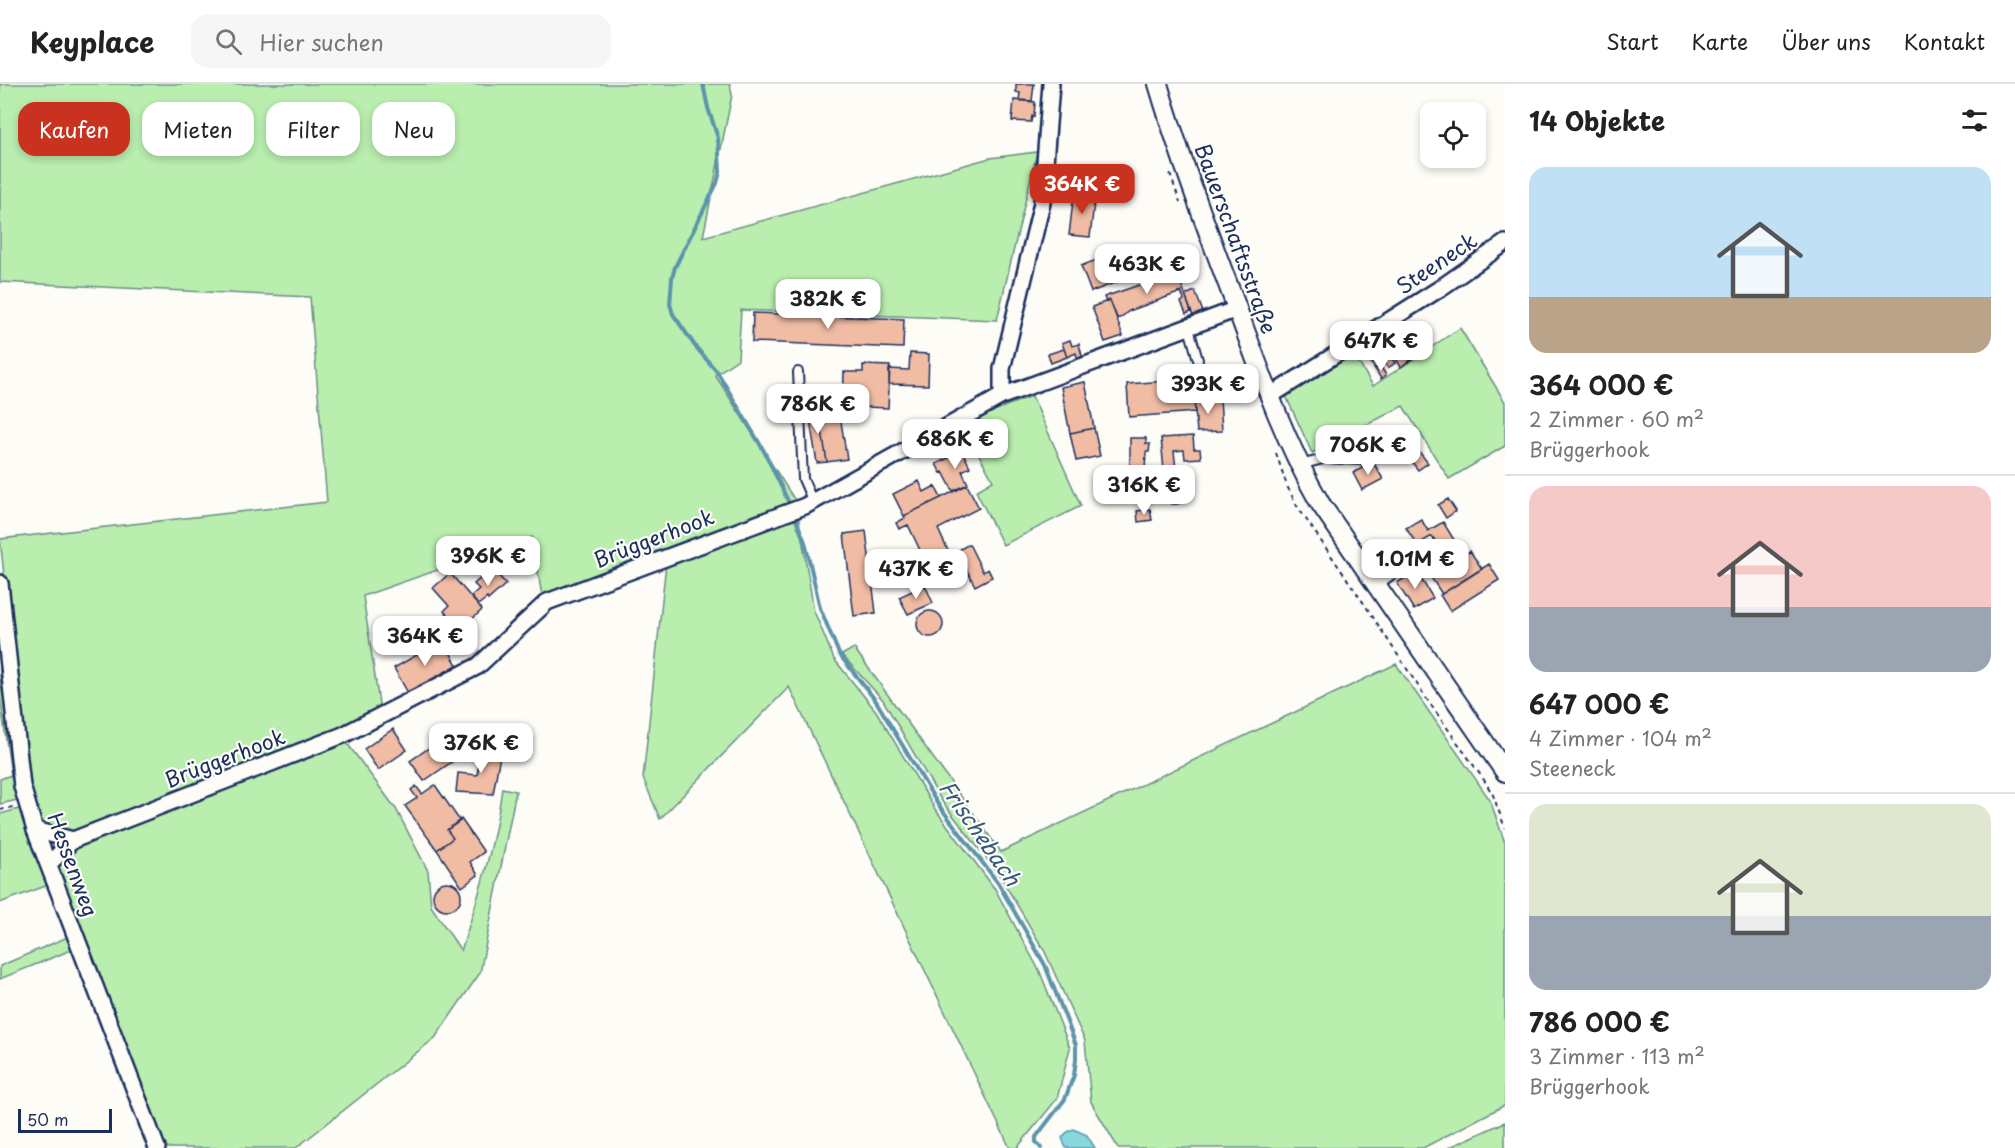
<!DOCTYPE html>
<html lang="de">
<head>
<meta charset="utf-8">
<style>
	:root { --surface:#fff; --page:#f6f6f6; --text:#222; --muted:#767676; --line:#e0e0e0; --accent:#c8321e }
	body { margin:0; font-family:"Playpen Sans",sans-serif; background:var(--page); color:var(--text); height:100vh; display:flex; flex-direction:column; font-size:22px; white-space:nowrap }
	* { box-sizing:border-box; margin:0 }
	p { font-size:20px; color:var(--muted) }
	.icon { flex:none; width:33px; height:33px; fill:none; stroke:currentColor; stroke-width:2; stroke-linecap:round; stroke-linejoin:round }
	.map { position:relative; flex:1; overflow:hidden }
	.details { display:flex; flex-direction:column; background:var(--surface); width:510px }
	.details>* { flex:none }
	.hud { position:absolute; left:18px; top:18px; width:570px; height:54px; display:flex; gap:12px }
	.controls { position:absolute; left:1420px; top:18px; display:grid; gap:12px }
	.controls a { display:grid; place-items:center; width:66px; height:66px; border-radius:12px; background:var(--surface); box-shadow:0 3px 9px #0003; font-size:30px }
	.scale { position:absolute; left:18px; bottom:15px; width:94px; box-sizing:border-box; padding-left:6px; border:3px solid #1b2f5e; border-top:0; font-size:16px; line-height:21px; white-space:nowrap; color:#1b2f5e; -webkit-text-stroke:4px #fdfcf7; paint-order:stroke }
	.price { position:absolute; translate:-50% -51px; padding:0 14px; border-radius:12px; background:#fff; color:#222; font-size:20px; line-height:39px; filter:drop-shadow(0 2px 3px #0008) }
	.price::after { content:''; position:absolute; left:50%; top:36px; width:18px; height:14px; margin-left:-9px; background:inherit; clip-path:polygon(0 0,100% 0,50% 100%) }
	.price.current { background:var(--accent); color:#fff }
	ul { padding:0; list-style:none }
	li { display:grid; align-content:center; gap:12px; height:318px; padding:0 24px }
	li+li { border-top:2px solid var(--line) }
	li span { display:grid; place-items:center; height:186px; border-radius:18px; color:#555 }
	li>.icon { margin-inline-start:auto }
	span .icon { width:108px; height:108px; fill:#fffc; stroke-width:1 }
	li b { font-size:26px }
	h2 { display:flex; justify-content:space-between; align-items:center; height:72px; padding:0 24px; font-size:26px }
	.tag { padding:0 21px; border-radius:18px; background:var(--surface); box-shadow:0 3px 9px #0003; font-size:21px; line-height:54px }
	.tag.current { background:var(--accent); color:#fff }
	header { display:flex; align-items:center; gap:36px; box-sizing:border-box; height:84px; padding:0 30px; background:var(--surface); border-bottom:2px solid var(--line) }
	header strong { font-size:28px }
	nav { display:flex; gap:33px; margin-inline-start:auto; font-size:21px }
	.search { width:420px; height:54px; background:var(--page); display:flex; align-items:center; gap:15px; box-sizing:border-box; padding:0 21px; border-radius:18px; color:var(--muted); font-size:22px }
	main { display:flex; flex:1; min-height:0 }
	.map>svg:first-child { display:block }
	.green { fill:#b9eeaf; stroke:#6a8e86; stroke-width:1.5 }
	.water { fill:#86d8dd; stroke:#5b94aa; stroke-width:1.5 }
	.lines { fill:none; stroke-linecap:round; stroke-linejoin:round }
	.stream { stroke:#5b94aa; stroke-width:4 }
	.building { fill:#f1bca4; stroke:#1b2f5e; stroke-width:1.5 }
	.service-casing { stroke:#1b2f5e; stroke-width:12 }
	.minor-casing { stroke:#1b2f5e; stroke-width:20 }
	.tertiary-casing { stroke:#1b2f5e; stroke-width:22 }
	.path { stroke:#1b2f5e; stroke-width:2; stroke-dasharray:4.5 4.5; stroke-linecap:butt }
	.service { stroke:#fdfcf7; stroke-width:8 }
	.minor { stroke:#fdfcf7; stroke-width:15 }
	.tertiary { stroke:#fdfcf7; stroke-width:18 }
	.labels { text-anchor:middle; stroke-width:4.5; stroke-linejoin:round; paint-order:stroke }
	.street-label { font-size:21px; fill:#1b2f5e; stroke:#fdfcf7 }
	.water-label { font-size:22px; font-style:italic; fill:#36597e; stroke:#fdfcf7 }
</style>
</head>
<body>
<header>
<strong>Keyplace</strong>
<div class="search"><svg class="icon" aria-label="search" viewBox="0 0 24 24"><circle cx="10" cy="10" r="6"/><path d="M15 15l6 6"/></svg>Hier suchen</div>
<nav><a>Start</a><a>Karte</a><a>Über uns</a><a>Kontakt</a></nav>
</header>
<main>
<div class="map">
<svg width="1505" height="1064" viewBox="0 0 1505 1064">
	<rect width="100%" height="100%" fill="#fdfcf7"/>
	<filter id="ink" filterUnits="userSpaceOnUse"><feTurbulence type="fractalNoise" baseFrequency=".0167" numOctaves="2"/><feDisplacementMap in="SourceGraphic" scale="12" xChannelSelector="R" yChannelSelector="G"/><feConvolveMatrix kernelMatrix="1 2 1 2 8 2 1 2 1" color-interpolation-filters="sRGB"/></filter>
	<g filter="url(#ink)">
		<path class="green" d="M0 0H730L732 11 703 153 990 74 1037 68 997 236 741 226 738 275 715 291 796 418 814 527 834 575 876 627 935 725 995 805 1040 888 1070 964 1057 1015 1017 1064H1010L789 603 660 735 643 694 666 479 665 466 542 512 532 453 363 512 380 626 334 649 73 749 39 741 27 697 0 455 327 418 310 213 0 198Z
			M1460 244 1505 318V362L1449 395 1403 322 1312 369 1285 310 1351 266 1373 302Z
			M1032 312 1081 422 1003 461 976 407 993 397 962 339Z
			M854 564 1001 768 1396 580 1490 716 1505 759V1021L1423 1064H1118L1091 1018 1085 957 1045 868 1000 792 941 716 883 616 842 571Z
			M0 576 11 692 18 716 0 720V695L11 691 0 613Z
			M344 655 396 725 428 787 431 822 461 867C478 814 495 760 502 704L516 707 480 889 435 954 296 1064H164L55 782 78 759Z
			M23 724 51 800 0 819V730Z
			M70 852 76 864 0 895V882Z
			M1505 1038V1064H1448Z"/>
		<path class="water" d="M1073 1045 1087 1051 1095 1064H1066L1062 1054 1066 1049Z"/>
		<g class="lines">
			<path class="stream" d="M703 0 708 24 718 54 720 88 717 99 675 183 672 194 670 220 673 230 695 262 718 289 764 367 788 417
				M796 436 805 458 820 524 839 570 876 617 937 719 998 799 1045 881 1076 961V976L1074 991 1065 1015 1036 1053V1058L1041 1064"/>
		</g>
		<path class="building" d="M1016 0H1034L1032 17 1019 16 1020 9 1016 8Z
			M1014 16 1035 18 1034 33 1032 32 1031 38 1012 37Z
			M1074 109 1095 111 1090 153 1069 151Z
			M1107 172 1117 198 1091 208 1081 182Z
			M1177 188 1191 228 1186 230 1181 218 1184 216 1181 208 1129 227 1120 234H1117L1110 216 1106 218 1104 213Z
			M1195 207 1203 228 1193 232 1185 211Z
			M1110 216 1123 252 1105 258 1092 223Z
			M753 229 904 235 903 264 752 258Z
			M1070 256 1072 262 1079 260 1083 276 1078 277 1076 269 1067 273 1062 259Z
			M1380 257 1395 279 1388 284 1385 279 1375 285 1370 277 1373 275 1367 266Z
			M1064 265 1067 273 1051 279 1048 270Z
			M1405 265 1412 275 1401 283 1394 272Z
			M910 269 929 270 928 301 889 300V285L909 286Z
			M863 281 890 282 888 324 843 322 844 288H863Z
			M1380 282 1386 291 1381 295 1375 285Z
			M1192 287 1193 295 1169 297 1168 288Z
			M1193 295 1195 328 1129 333 1127 300Z
			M1085 298 1094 344 1070 349 1061 303Z
			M1220 314 1222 347 1197 348 1194 315Z
			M838 319 847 375 827 378 818 322Z
			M818 322 827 378 817 379 808 324Z
			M1094 344 1100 372 1076 377 1070 349Z
			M1193 352 1194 365H1200L1201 374 1185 375 1184 366 1174 367 1176 386 1164 387 1161 354Z
			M1130 354H1146V360H1150L1149 368H1146L1145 387 1138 389V383H1130Z
			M1414 361 1428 379 1418 386 1404 368Z
			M962 367 970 383 962 387 968 400 953 407 943 388 941 389 936 380Z
			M1373 378 1383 395 1362 406 1353 389Z
			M1133 397a10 10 0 1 1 20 0a10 10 0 1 1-20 0Z
			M1162 407a13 13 0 1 1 26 0a13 13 0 1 1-26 0Z
			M919 397 924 408 935 402 941 414 904 432 893 410Z
			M967 401 979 424 938 445 954 480 932 491 908 441 899 445 896 439 905 434 904 432Z
			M1448 415 1456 427 1446 434 1438 421Z
			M1150 425 1152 436 1138 438 1137 427Z
			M1421 435 1428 447 1443 438 1456 459 1442 468 1432 452 1417 461 1406 444Z
			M866 447 876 529 854 532 844 450Z
			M969 460 983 488 988 485 992 493 975 502 957 467Z
			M1470 467 1482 485 1442 510 1430 492Z
			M1489 480 1499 496 1450 527 1440 511Z
			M492 484 506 500 488 516 487 514 478 521 471 512 479 505 474 500Z
			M1416 487 1433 514 1414 526 1397 499Z
			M450 489 482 526 460 546 444 527 449 522 433 504Z
			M925 501 933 519 908 530 899 513Z
			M917 540a13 13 0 1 1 26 0a13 13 0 1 1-26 0Z
			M439 558 443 565 447 563 457 581 408 609 394 584Z
			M393 645 407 666 378 686 364 665Z
			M455 646 469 666 424 697 410 677Z
			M482 663 501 666 493 710 456 708 458 689 477 691Z
			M435 701 460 737 447 746 453 754 437 766 405 722 417 714 411 706 416 702 422 710Z
			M461 735 484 768 470 778 478 791 462 803 437 766 453 754 447 746Z
			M433 812a14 14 0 1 1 28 0a14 14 0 1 1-28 0Z"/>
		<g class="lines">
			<g class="service-casing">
				<path id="service" d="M1189 244 1198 276
					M798 288 803 395 813 418
					M1300 381 1327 374 1362 376
					M1377 501 1418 473"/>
			</g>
			<g class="minor-casing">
				<path id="minor" d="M1002 312 1237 225
					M1270 312 1439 205 1505 159
					M0 499 22 702 35 746 157 1064
					M35 746 73 756 343 651 478 582 547 518 805 422 1002 312V285L1042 119 1051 0
					M49 780 73 756"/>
			</g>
			<g class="tertiary-casing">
				<path id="tertiary" d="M1158 0C1180 74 1207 146 1235 219 1260 287 1284 356 1320 419L1505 688"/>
			</g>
			<path class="path" d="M1170 90 1180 118
				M1276 369 1287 402 1297 422 1365 521 1426 614 1484 696 1493 711 1505 744
				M0 726 13 723"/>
			<use href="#service" class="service"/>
			<use href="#minor" class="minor"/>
			<use href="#tertiary" class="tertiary"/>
		</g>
	</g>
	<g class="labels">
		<g class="street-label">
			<text transform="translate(1235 155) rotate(70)" y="7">Bauerschaftsstraße</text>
			<text transform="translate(1437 180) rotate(-34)" y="7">Steeneck</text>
			<text transform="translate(654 455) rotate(-21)" y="7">Brüggerhook</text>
			<text transform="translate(225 675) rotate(-21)" y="7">Brüggerhook</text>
			<text transform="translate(72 781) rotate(70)" y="7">Hessenweg</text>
		</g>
		<g class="water-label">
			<text transform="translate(980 749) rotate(55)" y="8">Frischebach</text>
		</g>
	</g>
</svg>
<div class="controls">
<a><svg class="icon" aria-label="locate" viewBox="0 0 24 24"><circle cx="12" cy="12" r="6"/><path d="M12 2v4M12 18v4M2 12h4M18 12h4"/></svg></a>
</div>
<div class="scale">50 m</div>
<b class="price current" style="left:1082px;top:131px">364K €</b>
<b class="price" style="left:1147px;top:211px">463K €</b>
<b class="price" style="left:828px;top:246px">382K €</b>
<b class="price" style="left:1381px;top:288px">647K €</b>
<b class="price" style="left:1208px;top:331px">393K €</b>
<b class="price" style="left:818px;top:351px">786K €</b>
<b class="price" style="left:955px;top:386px">686K €</b>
<b class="price" style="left:1368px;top:392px">706K €</b>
<b class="price" style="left:1144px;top:432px">316K €</b>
<b class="price" style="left:488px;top:503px">396K €</b>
<b class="price" style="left:1415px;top:506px">1.01M €</b>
<b class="price" style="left:916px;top:516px">437K €</b>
<b class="price" style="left:425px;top:583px">364K €</b>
<b class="price" style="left:481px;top:690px">376K €</b>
<div class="hud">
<a class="tag current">Kaufen</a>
<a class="tag">Mieten</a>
<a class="tag">Filter</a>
<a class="tag">Neu</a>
</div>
</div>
<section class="details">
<h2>14 Objekte<svg class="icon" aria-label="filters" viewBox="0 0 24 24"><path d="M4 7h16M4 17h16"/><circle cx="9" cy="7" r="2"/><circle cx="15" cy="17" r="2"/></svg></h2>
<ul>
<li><span style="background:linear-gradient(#bfe0f5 70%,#b9a48a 0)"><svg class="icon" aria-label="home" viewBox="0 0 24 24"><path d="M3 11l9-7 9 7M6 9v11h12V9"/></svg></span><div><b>364 000 €</b><p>2 Zimmer · 60 m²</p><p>Brüggerhook</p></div></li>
<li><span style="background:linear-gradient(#f6c9c9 65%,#9aa5b1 0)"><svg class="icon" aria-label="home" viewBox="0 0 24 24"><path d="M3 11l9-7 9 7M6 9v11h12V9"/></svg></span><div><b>647 000 €</b><p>4 Zimmer · 104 m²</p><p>Steeneck</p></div></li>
<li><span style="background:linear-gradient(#dfe7d0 60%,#9aa5b1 0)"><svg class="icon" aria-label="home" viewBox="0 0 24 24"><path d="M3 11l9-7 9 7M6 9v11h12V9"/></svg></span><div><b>786 000 €</b><p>3 Zimmer · 113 m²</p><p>Brüggerhook</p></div></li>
</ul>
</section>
</main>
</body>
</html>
